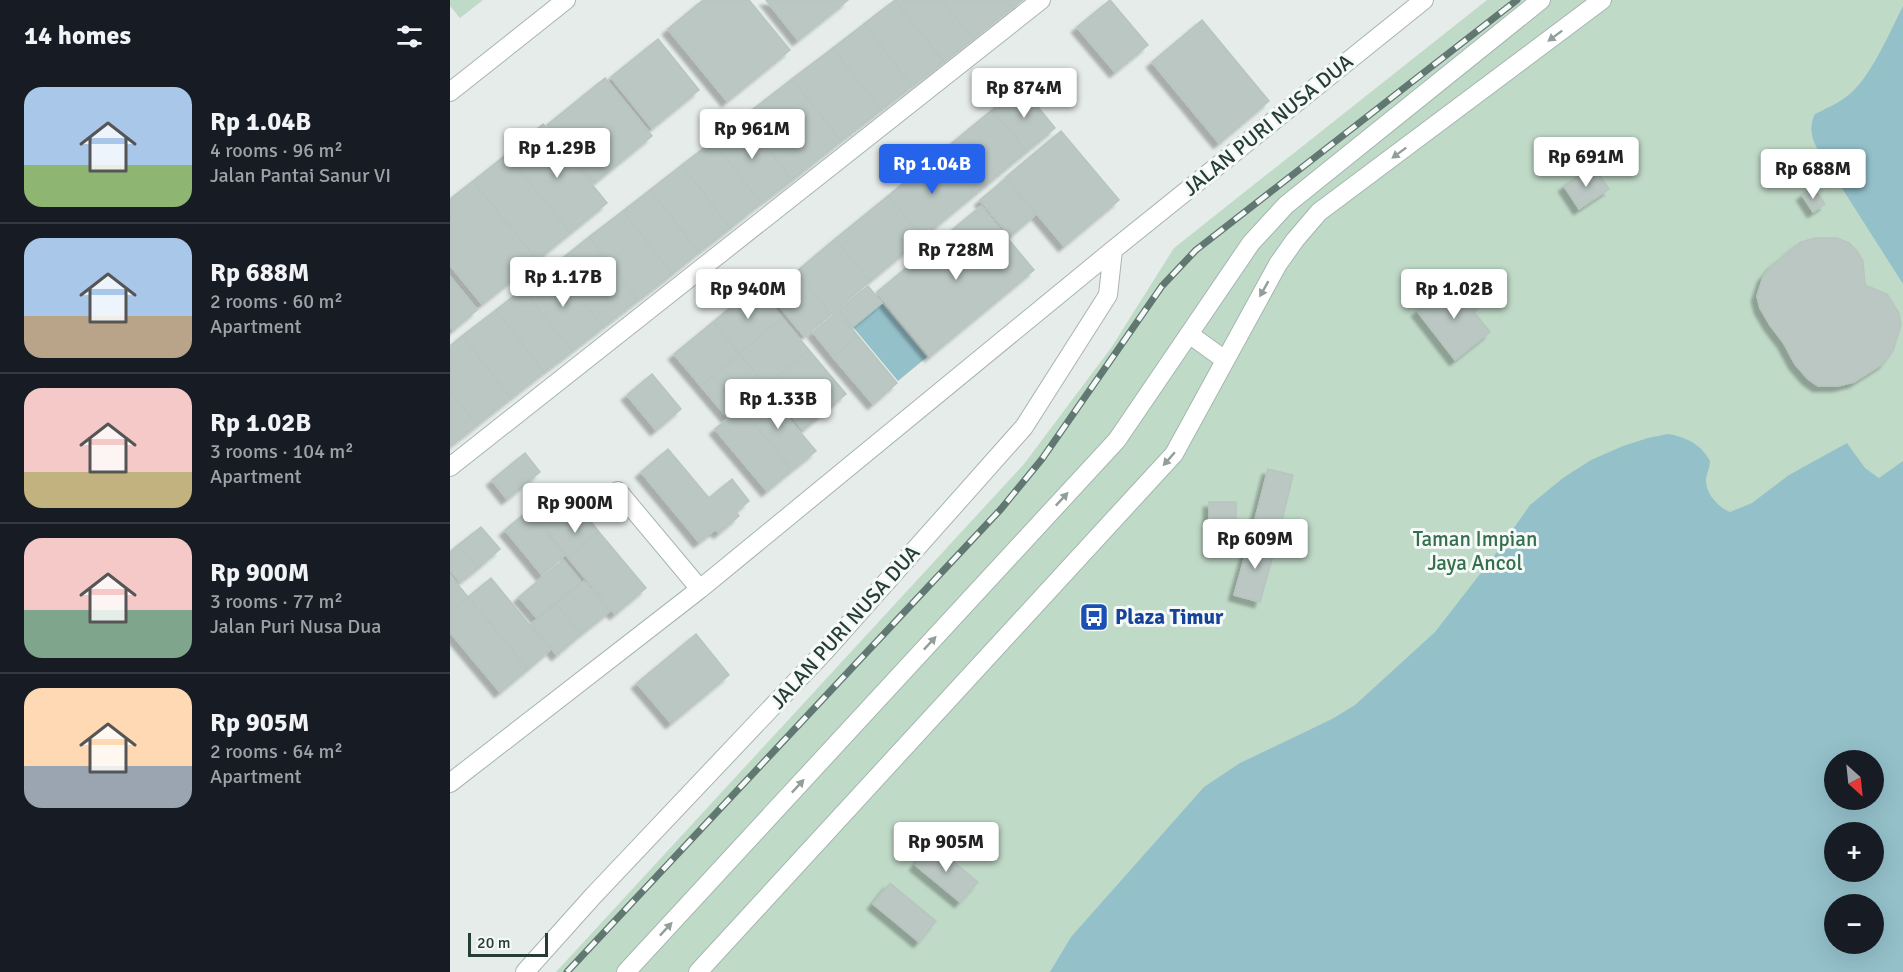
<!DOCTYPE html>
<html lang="en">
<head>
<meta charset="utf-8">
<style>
	:root { --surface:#171b24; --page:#242831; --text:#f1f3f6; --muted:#9ea1a6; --line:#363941; --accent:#2563eb }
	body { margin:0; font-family:Signika,sans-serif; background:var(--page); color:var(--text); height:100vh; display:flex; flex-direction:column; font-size:22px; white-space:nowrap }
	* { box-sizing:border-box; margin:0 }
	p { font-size:20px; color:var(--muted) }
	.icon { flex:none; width:33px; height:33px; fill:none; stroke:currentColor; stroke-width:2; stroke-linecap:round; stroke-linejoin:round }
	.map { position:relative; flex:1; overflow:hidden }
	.details { display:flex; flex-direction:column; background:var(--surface); width:450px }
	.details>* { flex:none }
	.needle { width:39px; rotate:153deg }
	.controls { position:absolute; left:1374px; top:750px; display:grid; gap:12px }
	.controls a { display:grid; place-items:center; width:60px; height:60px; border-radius:50%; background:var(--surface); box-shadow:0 6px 24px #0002; font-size:30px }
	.scale { position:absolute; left:18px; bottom:15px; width:80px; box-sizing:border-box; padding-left:6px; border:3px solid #263c36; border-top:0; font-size:16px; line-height:21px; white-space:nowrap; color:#263c36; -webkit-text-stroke:4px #f5f9f7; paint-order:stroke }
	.price { position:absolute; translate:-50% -51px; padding:0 14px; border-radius:6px; background:#fff; color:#222; font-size:20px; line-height:39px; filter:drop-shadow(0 2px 3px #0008) }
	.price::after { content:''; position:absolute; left:50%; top:36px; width:18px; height:14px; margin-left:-9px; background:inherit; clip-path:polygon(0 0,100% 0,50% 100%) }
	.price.on { background:var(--accent); color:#fff }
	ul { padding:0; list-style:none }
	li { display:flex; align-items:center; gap:18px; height:150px; padding:0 24px }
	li+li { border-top:2px solid var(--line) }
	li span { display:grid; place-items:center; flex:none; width:168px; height:120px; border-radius:18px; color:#555 }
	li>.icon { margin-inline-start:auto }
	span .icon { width:72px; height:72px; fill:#fffc; stroke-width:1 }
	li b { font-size:26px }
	h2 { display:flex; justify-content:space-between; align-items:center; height:72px; padding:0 24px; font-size:26px }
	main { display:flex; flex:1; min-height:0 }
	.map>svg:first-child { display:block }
	.green { fill:#c0dac8; fill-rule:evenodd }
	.water { fill:#94c0ca; fill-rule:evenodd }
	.building { fill:#bac7c2; stroke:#b8c5c0; stroke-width:1.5; filter:url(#shadow) }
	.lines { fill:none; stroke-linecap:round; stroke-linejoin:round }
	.street-casing { stroke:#a8b4b0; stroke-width:20 }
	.secondary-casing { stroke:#a4b6b1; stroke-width:20 }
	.street { stroke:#fff; stroke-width:18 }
	.secondary { stroke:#fff; stroke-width:18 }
	.rail-casing { stroke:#617772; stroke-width:7 }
	.rail { stroke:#f5f9f7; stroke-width:4.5; stroke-dasharray:14; stroke-linecap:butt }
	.oneway { fill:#929e9a }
	.labels { text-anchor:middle; stroke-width:6; stroke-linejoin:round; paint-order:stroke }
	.street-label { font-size:21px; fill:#263c36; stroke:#f5f9f7 }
	.park-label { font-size:21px; fill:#356e4c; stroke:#f5f9f7 }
	.transit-label { font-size:21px; font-weight:bold; fill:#164399; stroke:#f5f9f7; text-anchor:start }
</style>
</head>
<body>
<main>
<section class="details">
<h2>14 homes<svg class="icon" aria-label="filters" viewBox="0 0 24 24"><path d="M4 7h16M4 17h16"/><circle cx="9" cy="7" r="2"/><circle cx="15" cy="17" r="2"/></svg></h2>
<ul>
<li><span style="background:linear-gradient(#a9c7e8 65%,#8fb573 0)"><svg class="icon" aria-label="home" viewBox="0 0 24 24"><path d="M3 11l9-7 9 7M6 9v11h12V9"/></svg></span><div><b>Rp 1.04B</b><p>4 rooms · 96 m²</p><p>Jalan Pantai Sanur VI</p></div></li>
<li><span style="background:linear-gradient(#a9c7e8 65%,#b9a48a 0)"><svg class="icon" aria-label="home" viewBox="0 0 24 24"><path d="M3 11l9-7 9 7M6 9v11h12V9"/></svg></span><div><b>Rp 688M</b><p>2 rooms · 60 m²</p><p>Apartment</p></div></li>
<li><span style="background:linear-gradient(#f6c9c9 70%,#c2b280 0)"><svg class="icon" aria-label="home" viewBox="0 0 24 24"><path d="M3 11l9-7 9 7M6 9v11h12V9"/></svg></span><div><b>Rp 1.02B</b><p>3 rooms · 104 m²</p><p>Apartment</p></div></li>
<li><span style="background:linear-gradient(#f6c9c9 60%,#7fa58c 0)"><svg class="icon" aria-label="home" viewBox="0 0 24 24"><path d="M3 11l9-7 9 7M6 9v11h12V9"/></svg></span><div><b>Rp 900M</b><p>3 rooms · 77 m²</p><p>Jalan Puri Nusa Dua</p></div></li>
<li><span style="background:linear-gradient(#ffd9b3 65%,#9aa5b1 0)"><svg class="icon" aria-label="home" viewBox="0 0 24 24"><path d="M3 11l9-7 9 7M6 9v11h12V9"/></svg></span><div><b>Rp 905M</b><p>2 rooms · 64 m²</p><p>Apartment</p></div></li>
</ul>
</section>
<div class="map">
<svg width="1453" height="972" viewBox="0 0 1453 972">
	<defs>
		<filter id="shadow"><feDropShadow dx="-5.5" dy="5.5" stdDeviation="1.5" flood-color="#0004"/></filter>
	</defs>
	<rect width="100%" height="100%" fill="#e5ece9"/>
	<path class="green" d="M0 0H33L10 18 0 6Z
		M1037 0H1453V972H106L574 464 661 348 724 248ZM1384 760H1424V800H1384ZM1384 832H1424V872H1384ZM1384 904H1424V944H1384Z"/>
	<path class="water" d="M1453 6V284L1369 152C1362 139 1358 128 1365 114 1379 107 1394 101 1405 89 1423 71 1441 30 1453 6Z
		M432 303 477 357 448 381 403 327Z
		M1218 434C1236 437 1251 444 1260 461 1260 468 1256 474 1256 481 1256 494 1269 508 1280 512L1302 503 1339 475 1397 443 1415 468 1429 478 1453 461V972H600L621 937 754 787 790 763 882 719 905 705 985 632 1044 556 1080 505 1113 478 1141 460 1173 446 1198 438ZM1424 760V800H1384V760ZM1424 832V872H1384V832ZM1424 904V944H1384V904Z"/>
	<path class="building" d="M253 0H299L340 50 277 101 218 29Z
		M316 0H398L348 40Z
		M445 0H492L523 39 494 62Z
		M445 0 494 62 462 86 414 24Z
		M492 0H556L562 8 523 39Z
		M556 0H573L562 8Z
		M660 0 698 45 665 72 627 27Z
		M752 20 819 101 769 143 702 62Z
		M414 24 462 86 431 110 383 48Z
		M208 39 249 90 202 128 161 77Z
		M383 48 431 110 391 141 342 79Z
		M155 78 202 136 144 183 97 125Z
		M342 79 391 141 342 180 293 117Z
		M571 86 605 128 577 151 542 110Z
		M542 110 577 151 525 194 491 152Z
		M293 117 342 180 311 203 263 141Z
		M93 124 157 203 120 233 57 154Z
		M611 131 669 200 614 246 556 177Z
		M263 141 311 203 280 228 232 165Z
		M1337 150 1351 169 1335 180 1322 161Z
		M491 152 525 194 473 237 438 196Z
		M57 154 120 233 87 260 23 181Z
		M232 165 280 228 249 252 200 190Z
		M1143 166 1159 189 1129 209 1114 186Z
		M555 179 585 215 560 236 530 200Z
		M23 181 87 260 32 304 0 265V199Z
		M1363 187 1375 204 1363 212 1352 195Z
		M200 190 249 252 222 274 173 211Z
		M438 196 473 237 420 281 385 239Z
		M531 206 584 270 480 356 427 292Z
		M173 211 222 274 188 300 139 237Z
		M139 237 188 300 153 327 104 265Z
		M1365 238H1387L1399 243 1407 251 1413 261 1415 285 1437 294 1449 313 1451 325 1443 351 1434 363 1404 382 1388 386H1368L1358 379 1345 364 1333 342 1320 325 1310 308 1307 296 1313 277 1323 265 1351 242Z
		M385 239 420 281 381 314 346 272Z
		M104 265 153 327 122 351 73 289Z
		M346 272 381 314 354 336 320 294Z
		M0 277 27 310 3 330 0 326Z
		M1007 280 1029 308 1024 312 1040 332 1005 360 967 311Z
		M306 286 332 318 289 354 263 322Z
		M418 286 432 303 403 327 389 310Z
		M73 289 122 351 94 372 46 310Z
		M46 310 94 372 61 398 12 336Z
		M388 312 408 336 383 357 363 332Z
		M332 318 359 350 316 385 289 354Z
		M263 322 289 354 251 386 224 354Z
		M12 336 61 398 27 425 0 391V346Z
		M408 336 447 383 423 404 383 357Z
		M359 350 396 394 353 430 316 385Z
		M289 354 316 385 277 417 251 386Z
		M202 374 231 409 206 430 177 395Z
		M314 389 366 451 342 470 291 408Z
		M0 391 27 425 0 446Z
		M291 408 342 470 317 491 265 429Z
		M218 449 259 498 282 479 299 501 286 512 289 516 269 533 266 529 249 542 191 472Z
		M75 453 90 472 57 499 42 480Z
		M818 469 843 475 829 533 803 527Z
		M110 485 132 510 101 536 80 510Z
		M759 502H786V550H759Z
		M132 510 149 532 118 557 101 536Z
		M78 511 115 555 92 575 55 530Z
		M31 527 50 549 28 568 8 545Z
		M149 532 196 588 165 614 118 557Z
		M800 538 826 545 810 602 784 595Z
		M8 545 28 568 10 582 0 570V552Z
		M113 560 131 582 87 618 69 597Z
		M0 575 18 597 0 611Z
		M41 578 100 650 78 669 18 597Z
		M134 581 160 611 131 634 106 604Z
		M18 597 78 669 50 692 0 632V611Z
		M106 604 131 634 107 655 81 624Z
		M246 634 279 675 221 723 187 683Z
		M482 844 528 882 510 902 465 865Z
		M440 883 486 921 469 942 423 904Z"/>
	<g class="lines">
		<g class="street-casing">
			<path id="street" d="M0 92 116 0
				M0 467 591 0
				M168 491 250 589
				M0 783 250 589 663 250 974 0
				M75 972 144 895 375 651 574 427 658 295 663 250"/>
		</g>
		<g class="secondary-casing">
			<path id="secondary" d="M739 334 775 360
				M176 972 667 440 801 243 836 205 1091 0
				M248 972 724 454 828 264 845 240 869 212 1152 0"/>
		</g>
		<use href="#street" class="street"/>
		<use href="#secondary" class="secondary"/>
		<g class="rail-casing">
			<path id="rail" d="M117 972 551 509 592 459 712 286 746 250 1067 0"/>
		</g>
		<use href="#rail" class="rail"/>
	</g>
	<defs><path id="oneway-solid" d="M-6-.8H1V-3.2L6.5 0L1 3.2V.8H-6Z" transform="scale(1.5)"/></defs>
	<g class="oneway">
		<use href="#oneway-solid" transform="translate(1105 36) rotate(143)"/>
		<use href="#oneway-solid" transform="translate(949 153) rotate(143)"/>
		<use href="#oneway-solid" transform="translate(814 289) rotate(119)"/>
		<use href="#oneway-solid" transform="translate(719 459) rotate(131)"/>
		<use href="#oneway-solid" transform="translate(612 499) rotate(-47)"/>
		<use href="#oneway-solid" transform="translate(480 643) rotate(-47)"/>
		<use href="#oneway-solid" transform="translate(348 786) rotate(-47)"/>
		<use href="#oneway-solid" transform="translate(216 929) rotate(-47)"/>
	</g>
	<defs>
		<g id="bus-square" transform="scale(1.5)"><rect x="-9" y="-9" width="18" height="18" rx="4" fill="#1a4fb4" stroke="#f5f9f7"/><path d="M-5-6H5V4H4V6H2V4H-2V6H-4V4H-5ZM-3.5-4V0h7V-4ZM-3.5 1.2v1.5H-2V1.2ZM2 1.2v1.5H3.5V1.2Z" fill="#fff"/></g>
	</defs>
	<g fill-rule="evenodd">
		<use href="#bus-square" x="644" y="617"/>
	</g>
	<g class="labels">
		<g class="street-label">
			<text transform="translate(818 125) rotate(-39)" y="7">JALAN PURI NUSA DUA</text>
			<text transform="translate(395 627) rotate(-48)" y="7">JALAN PURI NUSA DUA</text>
		</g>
		<g class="park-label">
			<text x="1025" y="546">Taman Impian<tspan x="1025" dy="24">Jaya Ancol</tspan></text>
		</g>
		<g class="transit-label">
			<text x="665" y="624">Plaza Timur</text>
		</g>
	</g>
</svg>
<div class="controls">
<a><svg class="needle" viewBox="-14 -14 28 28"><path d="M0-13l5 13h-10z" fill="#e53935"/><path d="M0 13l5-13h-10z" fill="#9ea1a6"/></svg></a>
<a>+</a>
<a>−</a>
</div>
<div class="scale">20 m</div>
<b class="price" style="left:574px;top:119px">Rp 874M</b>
<b class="price" style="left:302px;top:160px">Rp 961M</b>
<b class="price" style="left:107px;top:179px">Rp 1.29B</b>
<b class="price" style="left:1136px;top:188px">Rp 691M</b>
<b class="price on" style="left:482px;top:195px">Rp 1.04B</b>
<b class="price" style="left:1363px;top:200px">Rp 688M</b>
<b class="price" style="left:506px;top:281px">Rp 728M</b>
<b class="price" style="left:113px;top:308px">Rp 1.17B</b>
<b class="price" style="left:298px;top:320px">Rp 940M</b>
<b class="price" style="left:1004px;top:320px">Rp 1.02B</b>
<b class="price" style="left:328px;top:430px">Rp 1.33B</b>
<b class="price" style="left:125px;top:534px">Rp 900M</b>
<b class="price" style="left:805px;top:570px">Rp 609M</b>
<b class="price" style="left:496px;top:873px">Rp 905M</b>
</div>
</main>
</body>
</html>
